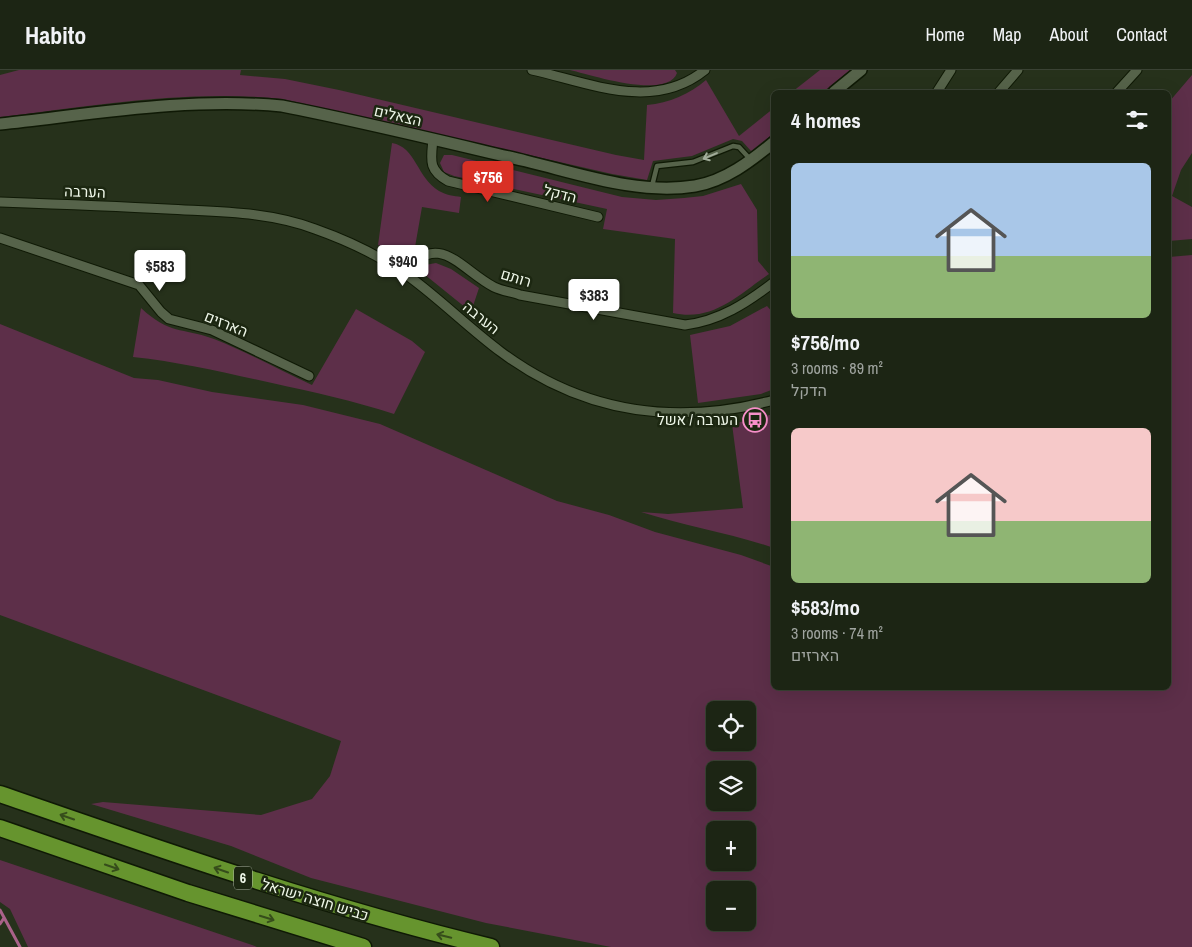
<!DOCTYPE html>
<html lang="en">
<head>
<meta charset="utf-8">
<style>
	:root { --surface:#1c2514; --page:#252d1d; --text:#f1f3f6; --muted:#a0a5a0; --line:#3a4234; --accent:#d93025 }
	body { margin:0; font-family:"Archivo Narrow",Heebo,sans-serif; background:var(--page); color:var(--text); height:100vh; display:flex; flex-direction:column; font-size:19px; white-space:nowrap }
	* { box-sizing:border-box; margin:0 }
	p { font-size:16px; color:var(--muted) }
	.icon { flex:none; width:28px; height:28px; fill:none; stroke:currentColor; stroke-width:2; stroke-linecap:round; stroke-linejoin:round }
	.map { position:relative; flex:1; overflow:hidden }
	.panel { position:absolute; left:771px; top:20px; width:400px; height:600px; display:flex; flex-direction:column; background:var(--surface); border-radius:8px; box-shadow:0 5px 20px #0002,0 0 0 1px var(--line) }
	.panel>* { flex:none }
	.controls { position:absolute; left:706px; top:631px; display:grid; gap:10px }
	.controls a { display:grid; place-items:center; width:50px; height:50px; border-radius:8px; background:var(--surface); box-shadow:0 5px 20px #0002,0 0 0 1px var(--line); font-size:25px }
	.price { position:absolute; translate:-50% -42px; padding:0 11px; border-radius:5px; background:#fff; color:#222; font-size:16px; line-height:32px; filter:drop-shadow(0 1px 2px #0008) }
	.price::after { content:''; position:absolute; left:50%; top:30px; width:15px; height:11px; margin-left:-8px; background:inherit; clip-path:polygon(0 0,100% 0,50% 100%) }
	.price.selected { background:var(--accent); color:#fff }
	ul { padding:0; list-style:none }
	li { display:grid; align-content:center; gap:10px; height:265px; padding:0 20px }
	li span { display:grid; place-items:center; height:155px; border-radius:8px; color:#555 }
	li>.icon { margin-inline-start:auto }
	span .icon { width:90px; height:90px; fill:#fffc; stroke-width:1 }
	li b { font-size:21px }
	h2 { display:flex; justify-content:space-between; align-items:center; height:60px; padding:0 20px; font-size:21px }
	header { display:flex; align-items:center; gap:30px; box-sizing:border-box; height:70px; padding:0 25px; background:var(--surface); border-bottom:1px solid var(--line) }
	header strong { font-size:24px }
	nav { display:flex; gap:28px; margin-inline-start:auto; font-size:18px }
	.map>svg:first-child { display:block }
	.green { fill:#5d2f49; fill-rule:evenodd }
	.lines { fill:none; stroke-linecap:round; stroke-linejoin:round }
	.stream { stroke:#a96289; stroke-width:3 }
	.service-casing { stroke:#0f1905; stroke-width:7 }
	.minor-casing { stroke:#0f1905; stroke-width:11 }
	.tertiary-casing { stroke:#0f1905; stroke-width:14 }
	.motorway-casing { stroke:#0f1905; stroke-width:19 }
	.service { stroke:#56634a; stroke-width:4.5 }
	.minor { stroke:#56634a; stroke-width:9 }
	.tertiary { stroke:#56634a; stroke-width:11 }
	.motorway { stroke:#66942e; stroke-width:16 }
	.oneway { stroke:#a2ad9a }
	.oneway2 { stroke:#364d1b }
	.labels { text-anchor:middle; stroke-width:5; stroke-linejoin:round; paint-order:stroke }
	.shield { fill:#1c2711; stroke:#b0b9a8; stroke-width:1 }
	.shield-label { font-size:14px; font-weight:bold; fill:#eff7e9 }
	.street-label { font-size:15px; fill:#eff7e9; stroke:#1c2711 }
	.poi-label { font-size:15px; fill:#eff7e9; stroke:#1c2711; text-anchor:end }
</style>
</head>
<body>
<header>
<strong>Habito</strong>
<nav><a>Home</a><a>Map</a><a>About</a><a>Contact</a></nav>
</header>
<div class="map">
<svg width="1192" height="877" viewBox="0 0 1192 877">
	<rect width="100%" height="100%" fill="#26311b"/>
	<path class="green" d="M19 0H241L240 5 285 9 339 20 616 85 644 90 647 35C669 33 690 24 706 10L739 66 774 38V63L751 81 742 71 733 69 692 86 653 91 647 110 612 104 283 29C188 19 94 36 0 47V5Z
		M570 0H675L677 3C667 30 591 5 570 0Z
		M820 0H850L823 22H792Z
		M1192 5V83L1181 100 1172 126 1192 137V169L1169 171V32Z
		M392 73C416 77 417 108 439 121 446 125 454 126 461 127L459 143 422 137 415 177C401 184 392 181 378 175Z
		M444 85H452L622 127 656 130 684 128 703 126 741 114 757 140 758 191 769 204C738 225 713 252 673 243L675 169 603 159 607 139 454 106 444 102 440 93Z
		M1192 185V877H611L486 853 311 808 231 776 91 734 103 732 261 745 312 729 330 706 341 671 0 545V254L134 308 158 310 212 322 303 335 380 354 557 431 609 445 655 462 741 485 774 497V618H1169V187ZM715 640H748V672H715ZM715 700H748V732H715ZM715 760H748V792H715ZM715 820H748V852H715Z
		M436 193 451 199 479 218 471 242 419 200 425 195Z
		M767 236 774 244V319L761 324 698 333 690 265 730 256Z
		M141 238C170 265 181 257 214 269 247 282 279 300 312 315L356 239 412 271 425 282 394 344C354 331 313 322 272 313 226 303 180 292 133 287Z
		M774 344V478C730 463 685 456 641 442L668 444 743 438 732 354Z
		M0 790 252 875 257 877H28L10 839 0 832Z"/>
	<g class="lines">
		<path class="stream" d="M0 840 20 877
			M0 854 4 848"/>
		<g class="service-casing">
			<path id="service" d="M652 116 657 96 693 92 733 76 739 77 750 89"/>
		</g>
		<g class="minor-casing">
			<path id="minor" d="M532 0C590 13 653 42 705 0
				M937 22 951 0
				M999 22 1018 0
				M1117 22 1137 0
				M433 69C431 90 428 100 448 111L598 147
				M0 132C56 134 111 136 167 139 217 142 267 141 315 159 349 171 381 186 411 208 442 231 470 259 501 282 583 343 676 356 774 330
				M0 168 139 215 161 242 169 249 212 260 309 306
				M404 204C438 158 461 200 494 217 502 221 512 222 520 225L685 255C719 251 747 233 774 212"/>
		</g>
		<g class="tertiary-casing">
			<path id="tertiary" d="M834 22 861 0
				M0 54C93 44 188 27 282 36 364 52 445 72 526 91 580 104 639 125 695 116 725 111 751 91 774 72"/>
		</g>
		<g class="motorway-casing">
			<path id="motorway" d="M0 724C162 780 324 837 491 877
				M0 758 188 823 363 877"/>
		</g>
		<use href="#service" class="service"/>
		<use href="#minor" class="minor"/>
		<use href="#tertiary" class="tertiary"/>
		<use href="#motorway" class="motorway"/>
	</g>
	<defs><path id="oneway-shaft" d="M-6 0H5M1.5-3L5.5 0L1.5 3" fill="none" stroke-width="1.6" stroke-linecap="round" stroke-linejoin="round" transform="scale(1.25)"/></defs>
	<use class="oneway" href="#oneway-shaft" transform="translate(710 86) rotate(157)"/>
	<g class="oneway2">
		<use href="#oneway-shaft" transform="translate(67 747) rotate(-161)"/>
		<use href="#oneway-shaft" transform="translate(112 797) rotate(19)"/>
		<use href="#oneway-shaft" transform="translate(221 800) rotate(-161)"/>
		<use href="#oneway-shaft" transform="translate(267 848) rotate(17)"/>
		<use href="#oneway-shaft" transform="translate(444 866) rotate(-166)"/>
	</g>
	<defs>
		<g id="bus-ring" transform="scale(1.25)"><circle r="9.5" fill="#1c2711" stroke="#f890ca" stroke-width="1.5"/><path d="M-5-6H5V4H4V6H2V4H-2V6H-4V4H-5ZM-3.5-4V0h7V-4ZM-3.5 1.2v1.5H-2V1.2ZM2 1.2v1.5H3.5V1.2Z" fill="#f890ca"/></g>
	</defs>
	<g fill-rule="evenodd">
		<use href="#bus-ring" x="755" y="350"/>
	</g>
	<g class="labels">
		<rect class="shield" x="234" y="796.5" width="18" height="23" rx="4"/>
		<g class="shield-label">
			<text x="243" y="813">6</text>
		</g>
		<g class="street-label">
			<text transform="translate(398 46) rotate(13)" y="5">הצאלים</text>
			<text transform="translate(85 122) rotate(2)" y="5">הערבה</text>
			<text transform="translate(560 124) rotate(14)" y="5">הדקל</text>
			<text transform="translate(516 208) rotate(17)" y="5">רותם</text>
			<text transform="translate(481 248) rotate(39)" y="5">הערבה</text>
			<text transform="translate(226 254) rotate(22)" y="5">הארזים</text>
			<text transform="translate(315 830) rotate(17)" y="5">כביש חוצה ישראל</text>
		</g>
		<g class="poi-label">
			<text x="738" y="355">הערבה / אשל</text>
		</g>
	</g>
</svg>
<div class="controls">
<a><svg class="icon" aria-label="locate" viewBox="0 0 24 24"><circle cx="12" cy="12" r="6"/><path d="M12 2v4M12 18v4M2 12h4M18 12h4"/></svg></a>
<a><svg class="icon" aria-label="layers" viewBox="0 0 24 24"><path d="M12 4l9 5-9 5-9-5zM3 14l9 5 9-5"/></svg></a>
<a>+</a>
<a>−</a>
</div>
<b class="price selected" style="left:488px;top:133px">$756</b>
<b class="price" style="left:403px;top:217px">$940</b>
<b class="price" style="left:160px;top:222px">$583</b>
<b class="price" style="left:594px;top:251px">$383</b>
<section class="panel">
<h2>4 homes<svg class="icon" aria-label="filters" viewBox="0 0 24 24"><path d="M4 7h16M4 17h16"/><circle cx="9" cy="7" r="2"/><circle cx="15" cy="17" r="2"/></svg></h2>
<ul>
<li><span style="background:linear-gradient(#a9c7e8 60%,#8fb573 0)"><svg class="icon" aria-label="home" viewBox="0 0 24 24"><path d="M3 11l9-7 9 7M6 9v11h12V9"/></svg></span><div><b>$756/mo</b><p>3 rooms · 89 m²</p><p>הדקל</p></div></li>
<li><span style="background:linear-gradient(#f6c9c9 60%,#8fb573 0)"><svg class="icon" aria-label="home" viewBox="0 0 24 24"><path d="M3 11l9-7 9 7M6 9v11h12V9"/></svg></span><div><b>$583/mo</b><p>3 rooms · 74 m²</p><p>הארזים</p></div></li>
</ul>
</section>
</div>
</body>
</html>
